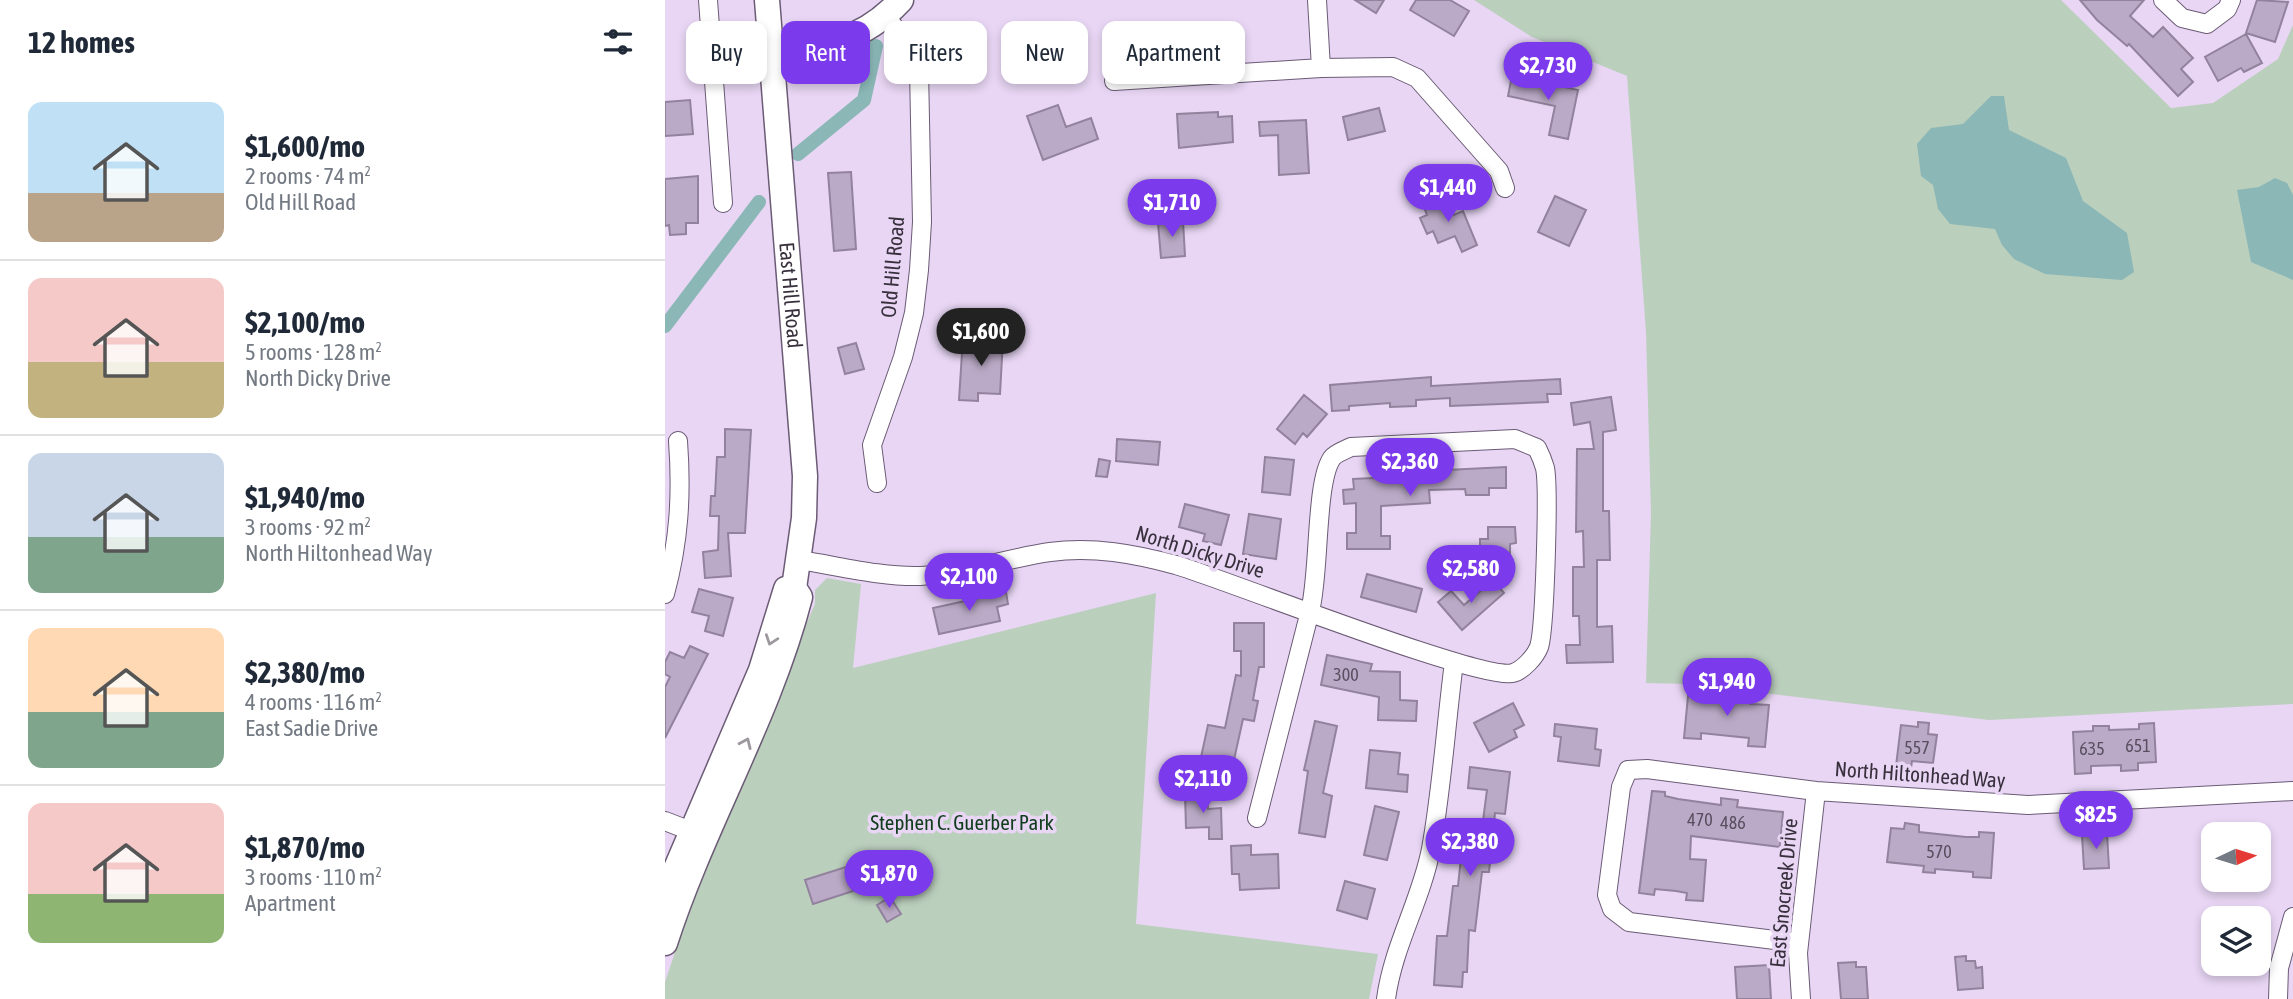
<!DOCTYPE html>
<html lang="en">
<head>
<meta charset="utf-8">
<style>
	:root { --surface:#fff; --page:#f2f2f3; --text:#1f2937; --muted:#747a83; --line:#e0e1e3; --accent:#7c3aed }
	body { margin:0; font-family:"Asap Condensed",sans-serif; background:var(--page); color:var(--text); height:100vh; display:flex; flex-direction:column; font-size:26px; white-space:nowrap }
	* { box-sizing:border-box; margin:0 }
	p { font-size:23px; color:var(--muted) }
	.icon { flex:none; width:38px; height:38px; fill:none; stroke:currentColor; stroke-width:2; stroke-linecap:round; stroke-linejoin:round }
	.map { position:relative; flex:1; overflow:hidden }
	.side { display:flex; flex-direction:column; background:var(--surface); width:665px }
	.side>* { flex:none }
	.guide { position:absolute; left:21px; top:21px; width:665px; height:63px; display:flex; gap:14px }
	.needle { width:46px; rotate:86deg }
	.fabs { position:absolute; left:1536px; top:822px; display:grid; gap:14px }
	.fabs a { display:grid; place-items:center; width:70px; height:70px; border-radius:14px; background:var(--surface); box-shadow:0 4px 10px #0003; font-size:35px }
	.price { position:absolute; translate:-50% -60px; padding:0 16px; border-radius:24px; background:var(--accent); color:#fff; font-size:23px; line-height:46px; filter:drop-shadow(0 2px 4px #0008) }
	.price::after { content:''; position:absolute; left:50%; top:42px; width:21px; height:16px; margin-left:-10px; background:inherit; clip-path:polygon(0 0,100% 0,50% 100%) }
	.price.active { background:#222; color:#fff }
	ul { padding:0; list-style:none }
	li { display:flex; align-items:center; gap:21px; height:175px; padding:0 28px }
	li+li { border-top:2px solid var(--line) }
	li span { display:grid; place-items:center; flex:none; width:196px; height:140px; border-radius:14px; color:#555 }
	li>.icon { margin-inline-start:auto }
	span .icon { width:84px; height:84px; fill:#fffc; stroke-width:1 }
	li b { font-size:30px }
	h2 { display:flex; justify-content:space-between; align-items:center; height:84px; padding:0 28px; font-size:30px }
	.chip { padding:0 24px; border-radius:14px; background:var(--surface); box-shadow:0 4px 10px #0003; font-size:24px; line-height:63px }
	.chip.active { background:var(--accent); color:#fff }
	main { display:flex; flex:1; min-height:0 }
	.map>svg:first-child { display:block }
	.green { fill:#bbcfbd }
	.water { fill:#8bb7b7 }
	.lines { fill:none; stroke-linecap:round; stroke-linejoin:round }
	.canal { stroke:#8bb7b7; stroke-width:14 }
	.building { fill:#bbaac7; stroke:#92829d; stroke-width:2 }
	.street-casing { stroke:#6b5b75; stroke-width:20 }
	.secondary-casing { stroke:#6b5b75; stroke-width:27 }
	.street { stroke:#fff; stroke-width:18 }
	.secondary { stroke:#fff; stroke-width:24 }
	.oneway { stroke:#9c989e }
	.labels { text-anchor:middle; stroke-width:7; stroke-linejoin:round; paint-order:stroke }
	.number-label { font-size:18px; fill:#594f60 }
	.street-label { font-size:21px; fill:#38313d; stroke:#e8d6f4 }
	.park-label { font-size:21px; fill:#0f3c1a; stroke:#e8d6f4 }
</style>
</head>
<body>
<main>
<section class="side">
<h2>12 homes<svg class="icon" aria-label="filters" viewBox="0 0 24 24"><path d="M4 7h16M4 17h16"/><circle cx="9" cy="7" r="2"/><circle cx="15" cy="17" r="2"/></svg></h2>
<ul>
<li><span style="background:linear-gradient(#bfe0f5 65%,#b9a48a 0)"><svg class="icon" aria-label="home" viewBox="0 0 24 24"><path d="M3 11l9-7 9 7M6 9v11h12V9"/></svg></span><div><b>$1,600/mo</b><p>2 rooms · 74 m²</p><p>Old Hill Road</p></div></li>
<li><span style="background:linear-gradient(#f6c9c9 60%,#c2b280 0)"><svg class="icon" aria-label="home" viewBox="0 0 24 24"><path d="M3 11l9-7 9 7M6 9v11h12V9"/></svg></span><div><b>$2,100/mo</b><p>5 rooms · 128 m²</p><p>North Dicky Drive</p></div></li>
<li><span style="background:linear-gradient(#c9d6e8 60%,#7fa58c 0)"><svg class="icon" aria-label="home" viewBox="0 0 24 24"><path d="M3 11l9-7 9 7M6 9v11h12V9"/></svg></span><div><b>$1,940/mo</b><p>3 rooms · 92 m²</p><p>North Hiltonhead Way</p></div></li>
<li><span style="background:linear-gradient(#ffd9b3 60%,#7fa58c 0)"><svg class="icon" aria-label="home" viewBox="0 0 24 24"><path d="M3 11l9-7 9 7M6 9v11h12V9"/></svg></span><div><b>$2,380/mo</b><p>4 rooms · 116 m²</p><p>East Sadie Drive</p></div></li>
<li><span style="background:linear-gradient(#f6c9c9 65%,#8fb573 0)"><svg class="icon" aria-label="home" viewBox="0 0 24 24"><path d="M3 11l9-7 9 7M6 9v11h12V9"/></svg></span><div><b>$1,870/mo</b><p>3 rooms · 110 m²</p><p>Apartment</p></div></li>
</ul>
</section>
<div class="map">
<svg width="1628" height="999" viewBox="0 0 1628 999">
	<rect width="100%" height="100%" fill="#e8d6f4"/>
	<path class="green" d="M809 0H1396L1506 108 1548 103 1613 59 1628 25V704L1324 720 1024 684 981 683 986 513 981 332 962 76 867 37Z
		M162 578 196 584 188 668 491 593 471 924 713 954 704 999H0V982L52 828 150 604V590Z"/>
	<path class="water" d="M1326 96H1339L1344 130 1401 158 1418 201 1462 233 1469 272 1457 280 1380 274 1349 259 1337 245 1330 229 1285 224 1273 209 1268 185 1256 176 1252 144 1266 128 1298 124Z
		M1610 178 1622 183 1628 195V280L1586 262 1572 190 1594 187Z"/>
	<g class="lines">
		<path class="canal" d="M133 154 199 100 211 46
			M0 326 94 202"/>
	</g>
	<path class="building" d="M690 0H719L711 13Z
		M751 0H785L804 11 789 36 745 10Z
		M1415 0H1479L1465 16 1488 37 1498 27 1528 58 1516 69 1528 82 1513 96 1464 44 1462 46 1432 20Z
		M1592 0 1623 2 1610 42 1581 33Z
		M353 23 370 28 361 71 337 64 342 46 337 44 340 33 349 35Z
		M1581 34 1597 63 1579 72 1576 68 1553 81 1540 57Z
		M847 76 913 90 903 139 884 135 890 106 843 96Z
		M25 100 28 134 0 136V102Z
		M393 105 401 127 426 118 433 139 378 160 362 116Z
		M714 108 720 131 683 140 678 117Z
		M553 112V117L567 116 568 142 514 148 512 114Z
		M641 120 644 173 614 175 613 135 595 136 594 122Z
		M186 172 191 249 169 251 163 173Z
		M33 176V223H21V234L5 235 4 225 0 226V179Z
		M781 196 789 215 798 211 812 245 797 252 790 236 773 243 768 231 762 234 755 218 762 215 758 205Z
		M890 196 921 210 904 246 873 232Z
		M518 221 520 256 496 258 493 223Z
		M298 337 338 339 335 394 313 393V401L294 400Z
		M191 343 199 369 180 374 173 348Z
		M766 377V386L895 379 896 394H882L883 402 785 406V398L751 400V406L725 407V403L684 406V410L667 411 665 385Z
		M639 395 662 414 642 437 638 433 630 444 612 429Z
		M946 397 951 430 938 432V511H944L945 560H932V627L947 626 948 662 902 663 901 645H915L914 616H908V567H919L918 531 911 532 912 449H929L925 422 909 425 906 403Z
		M60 429 86 430 80 533H63L66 576 40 578 38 552 53 550 54 516H45L46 496H50L52 457H60Z
		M452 439 495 442 493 465 451 461Z
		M600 457 629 460 625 495 597 492Z
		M434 459 445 461 442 477 431 476Z
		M841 467V488H824V495H801L800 489 764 490 765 503 716 506V536H725V549H682V533H691V503L679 504 678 490 689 489 688 479 708 478 742 483V472Z
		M520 504 564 515 556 545 538 541 540 534 514 527Z
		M584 514 616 519 611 559 578 554Z
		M823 527H850L851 543 845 544V562H815V539H823Z
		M702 574 757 589 751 612 696 597Z
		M828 580 839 593 797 630 773 602 786 591 799 605Z
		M34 589 68 598 58 636 40 631 44 616 27 612Z
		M341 592 343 604 332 607 335 621 274 634 268 608Z
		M569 623H599V667H594L588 700 593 701 589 721 578 719 565 778 533 771 543 725 560 728 571 675 576 676V651H569Z
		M25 646 43 654 0 738V687L5 677 0 674V662L5 652 19 658Z
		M662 655 707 664 705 671 735 672V700L752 701 751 721 713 720 714 697 656 685Z
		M1044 694 1085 698V704L1104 705 1100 747 1083 746 1084 738 1036 733V739L1019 738 1023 696 1043 699Z
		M848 703 859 725 849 730 852 737 824 752 809 723Z
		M650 721 672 726 658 793 667 796 660 837 634 833 643 771 639 770Z
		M1253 722 1264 723 1263 734 1272 735 1268 763 1247 761 1246 768 1231 766 1236 725 1253 727Z
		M1489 723 1491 762 1473 763V770L1456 771V765L1426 766V773L1410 774 1408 732 1428 731V726H1444V730L1474 729V724Z
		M890 724 932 729 930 749 936 750 934 766 893 761 896 737 889 736Z
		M705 750 735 753 733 774 743 775 742 792 701 788Z
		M805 767 845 772 840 814 830 813 824 872H817L810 931 804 930 802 972H798L797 987 769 985 772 936H782L788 886H793L800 819 818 821 822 790 803 788Z
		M987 791 1000 792V796L1013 799 1056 805V798L1073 800 1072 807 1118 812 1115 847 1026 836 1025 859 1041 860 1038 901 1021 900 1022 893 1011 891 990 889 989 895 974 893Z
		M542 793 543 809 556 808 557 839H544V827L521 828 520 794Z
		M710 806 734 812 722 860 699 855Z
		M1240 823 1254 825V832L1301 837H1314V832L1329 833 1326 878 1308 877V872L1270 869V873L1258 872 1259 866 1222 862 1226 828 1239 829Z
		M1442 833 1444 868 1419 869 1417 835Z
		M586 845V855L613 854 614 888 575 890 574 874H567L566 846Z
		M181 867 188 891 148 904 140 880Z
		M680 881 710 889 702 919 672 910Z
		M225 897 236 914 222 922 212 905Z
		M1301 956V961H1310L1311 968 1317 967 1318 988 1293 990 1290 957Z
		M1191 962V967H1201L1203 999H1176L1173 963Z
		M1104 965 1106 999H1072L1070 967Z"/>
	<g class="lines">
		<g class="street-casing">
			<path id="street" d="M43 0 58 203
				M652 0 656 68
				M1498 0 1517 18 1542 24 1562 9 1566 0
				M47 54 106 49
				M449 81 656 68 728 67 752 78 834 171 840 188
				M212 483 207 445 238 357 249 313 254 270 257 222 254 69 247 51 221 16
				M134 560C174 566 215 577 255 576 299 574 342 558 385 552 428 546 470 554 511 565 562 580 818 682 848 673 858 670 870 657 874 647 880 629 884 487 880 468 878 461 875 454 872 448L850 439 686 447C680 450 671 453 667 458 650 482 655 574 645 611L592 818
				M0 594C14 542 17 495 13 441
				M0 821 36 835
				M1134 943 964 922 947 909 942 895 956 787 963 770 982 769 1151 791 1363 805 1628 791
				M721 999C728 946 756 901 766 849 777 788 781 724 789 662
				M1136 999 1133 953 1151 791
				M1613 999 1614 968 1628 917"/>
		</g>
		<g class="secondary-casing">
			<g id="secondary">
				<path id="s1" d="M102 0 140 476 139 518 129 588"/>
				<path d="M106 49C162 45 196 43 236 0"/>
				<path d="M0 894 96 670 121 589 129 588 135 597C104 717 38 825 0 943"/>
			</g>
		</g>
		<use href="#street" class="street"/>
		<use href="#secondary" class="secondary"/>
	</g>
	<defs><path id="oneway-chevron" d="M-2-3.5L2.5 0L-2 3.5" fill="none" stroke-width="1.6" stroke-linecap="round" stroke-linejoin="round" transform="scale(1.75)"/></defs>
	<g class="oneway">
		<use href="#oneway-chevron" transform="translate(106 640) rotate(109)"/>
		<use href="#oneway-chevron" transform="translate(81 743) rotate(-66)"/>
	</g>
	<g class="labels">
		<g class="number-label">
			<text x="681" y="681">300</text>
			<text x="1473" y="752">651</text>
			<text x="1252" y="754">557</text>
			<text x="1427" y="755">635</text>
			<text x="1035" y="826">470</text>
			<text x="1068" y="829">486</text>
			<text x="1274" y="858">570</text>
		</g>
		<g class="street-label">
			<text transform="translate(228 267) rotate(-85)" y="7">Old Hill Road</text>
			<text dy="7" stroke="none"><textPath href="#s1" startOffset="296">East Hill Road</textPath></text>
			<text transform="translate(535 552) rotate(17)" y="7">North Dicky Drive</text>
			<text transform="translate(1255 775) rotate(4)" y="7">North Hiltonhead Way</text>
			<text transform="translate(1119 893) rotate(-85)" y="7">East Snocreek Drive</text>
		</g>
		<g class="park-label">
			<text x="297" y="830">Stephen C. Guerber Park</text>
		</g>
	</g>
</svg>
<div class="fabs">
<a><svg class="needle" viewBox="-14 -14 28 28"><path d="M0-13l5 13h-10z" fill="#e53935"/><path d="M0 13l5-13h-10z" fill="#747a83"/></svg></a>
<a><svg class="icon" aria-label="layers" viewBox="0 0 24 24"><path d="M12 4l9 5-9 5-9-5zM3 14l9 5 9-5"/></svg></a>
</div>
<b class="price" style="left:883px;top:102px">$2,730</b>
<b class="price" style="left:783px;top:224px">$1,440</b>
<b class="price" style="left:507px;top:239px">$1,710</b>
<b class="price active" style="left:316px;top:368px">$1,600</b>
<b class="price" style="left:745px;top:498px">$2,360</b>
<b class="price" style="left:806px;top:605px">$2,580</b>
<b class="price" style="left:304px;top:613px">$2,100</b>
<b class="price" style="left:1062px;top:718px">$1,940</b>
<b class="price" style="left:538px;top:815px">$2,110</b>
<b class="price" style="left:1431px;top:851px">$825</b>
<b class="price" style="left:805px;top:878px">$2,380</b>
<b class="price" style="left:224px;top:910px">$1,870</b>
<div class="guide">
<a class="chip">Buy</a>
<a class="chip active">Rent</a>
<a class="chip">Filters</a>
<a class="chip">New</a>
<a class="chip">Apartment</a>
</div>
</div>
</main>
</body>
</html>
